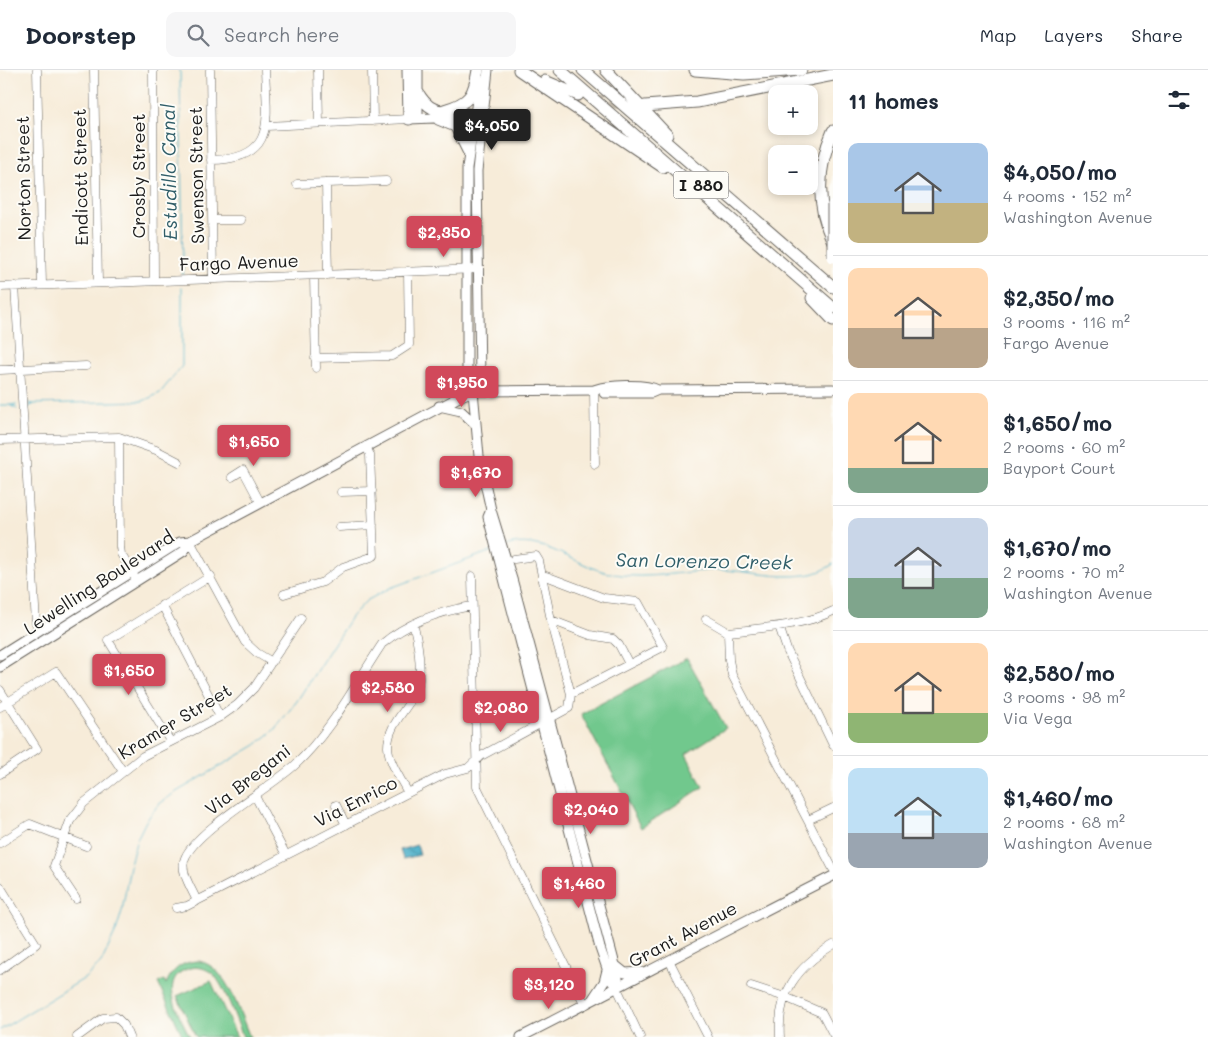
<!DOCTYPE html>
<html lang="en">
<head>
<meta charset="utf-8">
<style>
	:root { --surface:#fff; --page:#f6f6f7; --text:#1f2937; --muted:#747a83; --line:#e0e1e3; --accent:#d1495b }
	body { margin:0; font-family:Mali,sans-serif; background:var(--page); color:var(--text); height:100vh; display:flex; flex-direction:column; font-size:19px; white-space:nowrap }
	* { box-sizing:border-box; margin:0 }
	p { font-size:16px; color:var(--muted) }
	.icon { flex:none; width:28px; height:28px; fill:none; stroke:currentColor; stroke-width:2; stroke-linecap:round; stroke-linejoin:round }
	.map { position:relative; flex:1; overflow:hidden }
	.side { display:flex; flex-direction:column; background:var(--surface); width:375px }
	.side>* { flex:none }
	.fabs { position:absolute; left:768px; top:15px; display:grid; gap:10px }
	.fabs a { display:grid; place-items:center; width:50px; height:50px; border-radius:10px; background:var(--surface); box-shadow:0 2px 8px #0003; font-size:25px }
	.price { position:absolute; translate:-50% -42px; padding:0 11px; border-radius:5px; background:var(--accent); color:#fff; font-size:16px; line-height:32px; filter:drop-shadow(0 1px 2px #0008) }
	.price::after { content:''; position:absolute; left:50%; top:30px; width:15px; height:11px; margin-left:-8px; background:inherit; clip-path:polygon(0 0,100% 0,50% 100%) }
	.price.active { background:#222; color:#fff }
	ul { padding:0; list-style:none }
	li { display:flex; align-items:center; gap:15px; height:125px; padding:0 15px }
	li+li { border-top:1px solid var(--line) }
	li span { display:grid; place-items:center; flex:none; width:140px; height:100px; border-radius:10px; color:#555 }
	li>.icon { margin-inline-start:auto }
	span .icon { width:60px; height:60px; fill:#fffc; stroke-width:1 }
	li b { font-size:21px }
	h2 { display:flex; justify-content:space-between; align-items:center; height:60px; padding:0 15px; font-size:21px }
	header { display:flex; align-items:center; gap:30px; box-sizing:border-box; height:70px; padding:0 25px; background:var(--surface); border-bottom:1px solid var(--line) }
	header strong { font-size:24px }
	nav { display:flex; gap:28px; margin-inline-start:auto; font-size:18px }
	.search { width:350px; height:45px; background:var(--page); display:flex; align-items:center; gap:12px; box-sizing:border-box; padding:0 18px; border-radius:10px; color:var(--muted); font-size:19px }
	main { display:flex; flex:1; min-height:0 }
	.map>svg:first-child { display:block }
	.garden { fill:#71c88d; stroke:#467254 }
	.water { fill:url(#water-waves); stroke:#326572 }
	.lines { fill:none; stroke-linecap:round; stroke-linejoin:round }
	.stream { stroke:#49aec8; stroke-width:1 }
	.highway-tunnel { stroke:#cbc2b3; stroke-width:11; stroke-dasharray:11 5.5; stroke-linecap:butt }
	.minor-casing { stroke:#69655e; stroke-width:9 }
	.major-casing { stroke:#69655e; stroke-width:11 }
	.highway-casing { stroke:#69655e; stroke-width:13 }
	.minor { stroke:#fff; stroke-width:8 }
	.major { stroke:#fff; stroke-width:9 }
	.highway { stroke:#fff; stroke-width:11 }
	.highway-bridge-casing { stroke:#69655e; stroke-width:13; stroke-linecap:butt }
	.highway-bridge { stroke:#fff; stroke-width:11 }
	.labels { text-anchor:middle; stroke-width:4; stroke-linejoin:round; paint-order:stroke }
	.shield { fill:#fdfcf7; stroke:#605f5e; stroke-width:1 }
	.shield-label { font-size:16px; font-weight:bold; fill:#1c1c1c }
	.street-label { font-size:18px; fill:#1c1c1c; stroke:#fdfcf7 }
	.water-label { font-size:19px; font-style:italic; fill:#305e69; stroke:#fdfcf7 }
</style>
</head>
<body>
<header>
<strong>Doorstep</strong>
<div class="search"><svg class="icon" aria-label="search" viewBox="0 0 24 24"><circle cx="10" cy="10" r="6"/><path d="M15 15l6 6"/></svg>Search here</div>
<nav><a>Map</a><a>Layers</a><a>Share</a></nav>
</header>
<main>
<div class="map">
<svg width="833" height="967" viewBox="0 0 833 967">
	<defs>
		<pattern id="water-waves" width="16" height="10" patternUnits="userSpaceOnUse" patternTransform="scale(1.25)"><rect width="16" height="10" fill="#49aec8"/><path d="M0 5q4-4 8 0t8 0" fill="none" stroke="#3c8da2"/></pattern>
	</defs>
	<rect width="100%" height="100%" fill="#fdfcf7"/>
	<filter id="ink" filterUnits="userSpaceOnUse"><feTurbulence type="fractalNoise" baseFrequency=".02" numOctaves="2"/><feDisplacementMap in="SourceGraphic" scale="10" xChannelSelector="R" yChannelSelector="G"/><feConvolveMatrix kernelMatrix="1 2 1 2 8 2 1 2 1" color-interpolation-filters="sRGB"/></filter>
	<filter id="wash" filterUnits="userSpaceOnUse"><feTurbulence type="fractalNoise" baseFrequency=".0096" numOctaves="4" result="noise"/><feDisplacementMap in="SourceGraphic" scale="20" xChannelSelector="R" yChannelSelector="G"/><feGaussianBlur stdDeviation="1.12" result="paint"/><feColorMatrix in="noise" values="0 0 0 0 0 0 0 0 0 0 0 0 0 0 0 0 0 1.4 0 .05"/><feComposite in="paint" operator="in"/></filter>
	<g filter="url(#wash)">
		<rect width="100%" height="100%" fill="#f7ecd9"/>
		<path class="garden" d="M687 588 726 658 686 684 703 717 641 758 581 644Z
			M199 891C228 897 239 943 250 967H243C236 950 225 916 213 904 207 899 199 896 191 898 155 906 181 948 190 967H183L158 913 164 910 166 914C172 899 183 891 199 891Z
			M211 911 237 967H196L177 926Z"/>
		<path class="water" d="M417 775 420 785 403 789 400 780Z"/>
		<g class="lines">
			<path class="stream" d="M180 0 183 205
				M28 333 33 334
				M0 335H9L17 339
				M10 335 16 334
				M12 336H16
				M28 336 33 335
				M28 338 33 334 143 331 160 323 182 296V217
				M505 476C543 463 579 499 614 504 648 510 684 501 717 500 746 500 776 509 805 505 815 504 825 500 833 494
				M0 960 85 908 101 893 116 861 122 841 131 790 137 769 146 751 158 735 173 724 256 675 273 661 297 631 351 547 366 531 390 518 492 481"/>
		</g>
	</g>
	<g filter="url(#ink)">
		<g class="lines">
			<path class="highway-tunnel" d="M592 29 628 35"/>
			<g class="minor-casing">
				<path id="minor" d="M37 0 42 215
					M94 0 98 213
					M153 0 154 211
					M210 0 213 209
					M318 0 319 53
					M372 0 373 51
					M267 56 409 49
					M211 90C277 90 267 50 265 0
					M326 113 328 205
					M297 114 386 111
					M213 150H241
					M314 206 316 298
					M15 216 36 553 39 559
					M0 217 479 199
					M315 288 392 286 409 275 408 201
					M0 300 86 296
					M594 320 595 394
					M119 367 120 477 121 484 134 506
					M0 370 119 367 156 380 179 392
					M232 407 243 400 260 432
					M341 422 372 421
					M339 457 373 455
					M190 471 245 572 257 583 272 592
					M472 506 477 717 585 935
					M542 508 546 506 604 528 638 532 663 577 571 624
					M284 524 323 512 343 497 374 486 370 385 366 376
					M162 535 220 647
					M706 549 728 562
					M551 550 590 565 613 569 619 575 629 594
					M779 556 787 580 833 675
					M728 562 729 590 732 605 833 799
					M728 562C760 558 804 556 833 541
					M0 620 37 679 0 704
					M0 637 56 602 122 700
					M170 671 108 570 211 506
					M408 723C401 709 389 693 388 677 388 652 411 638 418 615 422 599 418 570 413 554
					M255 726 286 785
					M336 735 346 755
					M808 750 833 738
					M0 773 30 754 86 776
					M0 816 36 874 0 900
					M76 829 54 796 70 751 84 733 143 686 220 647 237 635 254 618 301 548
					M197 831C192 819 179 801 185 788 196 760 270 718 295 695 330 663 356 613 382 574 407 553 441 541 472 536
					M176 838 187 836 445 704 468 698 481 686 569 638 571 624 551 550 539 491 536 486 514 489
					M669 890 708 967
					M751 916 785 927 822 943 833 964
					M617 918 640 967
					M77 967 103 948 116 947 124 955 129 967
					M780 967C777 923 797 897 833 875"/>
			</g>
			<g class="major-casing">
				<path id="major" d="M480 10 467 98V310L473 321 479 386 491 440 512 509 615 895 618 908 617 918
					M409 49 459 47
					M438 50 455 57 469 85
					M473 321 480 309 477 101 488 0
					M604 323H651L658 320 833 319
					M454 329 466 303
					M439 336 461 341 475 354
					M491 440 488 447 600 878 611 910 617 918
					M0 585 180 472 190 471 461 326 473 321 594 320C608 315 645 313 658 320
					M0 597 184 481 190 471
					M615 895 625 903 641 902
					M592 930 604 912 607 900
					M521 967C625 914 728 859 833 806"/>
			</g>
			<g class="highway-casing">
				<path id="highway" d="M408 0 409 49
					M519 0 663 97
					M560 0 833 238
					M583 0 833 217
					M606 0 667 65
					M695 0 744 4 801 0
					M545 11 578 25
					M417 21C433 51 450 37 476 46
					M645 36 697 32 833 5
					M444 40C470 33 474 25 478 0
					M409 49 417 44V0
					M833 61C817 97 816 136 833 172
					M812 228 833 250"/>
			</g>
			<use href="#minor" class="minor"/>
			<use href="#major" class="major"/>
			<use href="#highway" class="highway"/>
			<g class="highway-bridge-casing">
				<path id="highway-bridge" d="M833 135V187"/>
			</g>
			<use href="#highway-bridge" class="highway-bridge"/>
		</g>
	</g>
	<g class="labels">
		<rect class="shield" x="673.5" y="101.5" width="55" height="27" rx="4"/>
		<g class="shield-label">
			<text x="701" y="121">I 880</text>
		</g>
		<g class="street-label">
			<text transform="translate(197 105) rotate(-91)" y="6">Swenson Street</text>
			<text transform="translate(139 106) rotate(-90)" y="6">Crosby Street</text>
			<text transform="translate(81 107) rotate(-91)" y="6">Endicott Street</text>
			<text transform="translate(24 108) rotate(-91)" y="6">Norton Street</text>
			<text transform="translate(239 193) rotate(-2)" y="6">Fargo Avenue</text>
			<text transform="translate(99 513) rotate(-33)" y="6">Lewelling Boulevard</text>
			<text transform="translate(175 652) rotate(-31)" y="6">Kramer Street</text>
			<text transform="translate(248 710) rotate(-38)" y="6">Via Bregani</text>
			<text transform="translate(356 732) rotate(-27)" y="6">Via Enrico</text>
			<text transform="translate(683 865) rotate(-28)" y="6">Grant Avenue</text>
		</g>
		<g class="water-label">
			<text transform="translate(169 102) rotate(-91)" y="7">Estudillo Canal</text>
			<text transform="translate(704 491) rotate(1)" y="7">San Lorenzo Creek</text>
		</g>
	</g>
</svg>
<div class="fabs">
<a>+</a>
<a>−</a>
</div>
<b class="price active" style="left:492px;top:81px">$4,050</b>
<b class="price" style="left:444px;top:188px">$2,350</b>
<b class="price" style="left:462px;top:338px">$1,950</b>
<b class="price" style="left:254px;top:397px">$1,650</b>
<b class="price" style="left:476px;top:428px">$1,670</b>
<b class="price" style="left:129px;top:626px">$1,650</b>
<b class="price" style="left:388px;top:643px">$2,580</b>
<b class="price" style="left:501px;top:663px">$2,080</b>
<b class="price" style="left:591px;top:765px">$2,040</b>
<b class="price" style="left:579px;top:839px">$1,460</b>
<b class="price" style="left:549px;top:940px">$3,120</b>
</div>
<section class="side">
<h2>11 homes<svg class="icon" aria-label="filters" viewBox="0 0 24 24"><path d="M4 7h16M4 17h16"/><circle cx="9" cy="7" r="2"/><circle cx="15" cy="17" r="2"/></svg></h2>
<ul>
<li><span style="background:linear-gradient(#a9c7e8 60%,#c2b280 0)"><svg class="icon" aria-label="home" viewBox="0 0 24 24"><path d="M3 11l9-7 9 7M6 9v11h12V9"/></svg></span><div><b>$4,050/mo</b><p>4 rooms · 152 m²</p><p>Washington Avenue</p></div></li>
<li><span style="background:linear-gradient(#ffd9b3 60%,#b9a48a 0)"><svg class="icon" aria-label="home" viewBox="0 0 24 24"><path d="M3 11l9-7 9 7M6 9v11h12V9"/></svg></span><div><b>$2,350/mo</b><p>3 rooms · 116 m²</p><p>Fargo Avenue</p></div></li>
<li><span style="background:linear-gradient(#ffd9b3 75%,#7fa58c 0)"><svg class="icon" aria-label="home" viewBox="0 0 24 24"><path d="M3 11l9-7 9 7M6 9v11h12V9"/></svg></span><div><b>$1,650/mo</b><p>2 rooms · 60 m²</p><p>Bayport Court</p></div></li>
<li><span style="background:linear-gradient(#c9d6e8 60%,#7fa58c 0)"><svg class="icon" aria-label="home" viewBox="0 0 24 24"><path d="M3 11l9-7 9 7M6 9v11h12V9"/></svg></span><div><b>$1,670/mo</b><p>2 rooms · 70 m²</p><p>Washington Avenue</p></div></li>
<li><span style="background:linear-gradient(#ffd9b3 70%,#8fb573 0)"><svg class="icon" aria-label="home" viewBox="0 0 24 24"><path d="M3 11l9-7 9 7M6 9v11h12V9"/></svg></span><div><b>$2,580/mo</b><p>3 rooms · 98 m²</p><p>Via Vega</p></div></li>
<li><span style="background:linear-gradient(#bfe0f5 65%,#9aa5b1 0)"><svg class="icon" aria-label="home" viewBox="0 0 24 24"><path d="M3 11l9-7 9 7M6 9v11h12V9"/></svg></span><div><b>$1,460/mo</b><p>2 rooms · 68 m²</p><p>Washington Avenue</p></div></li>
</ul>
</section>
</main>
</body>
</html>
